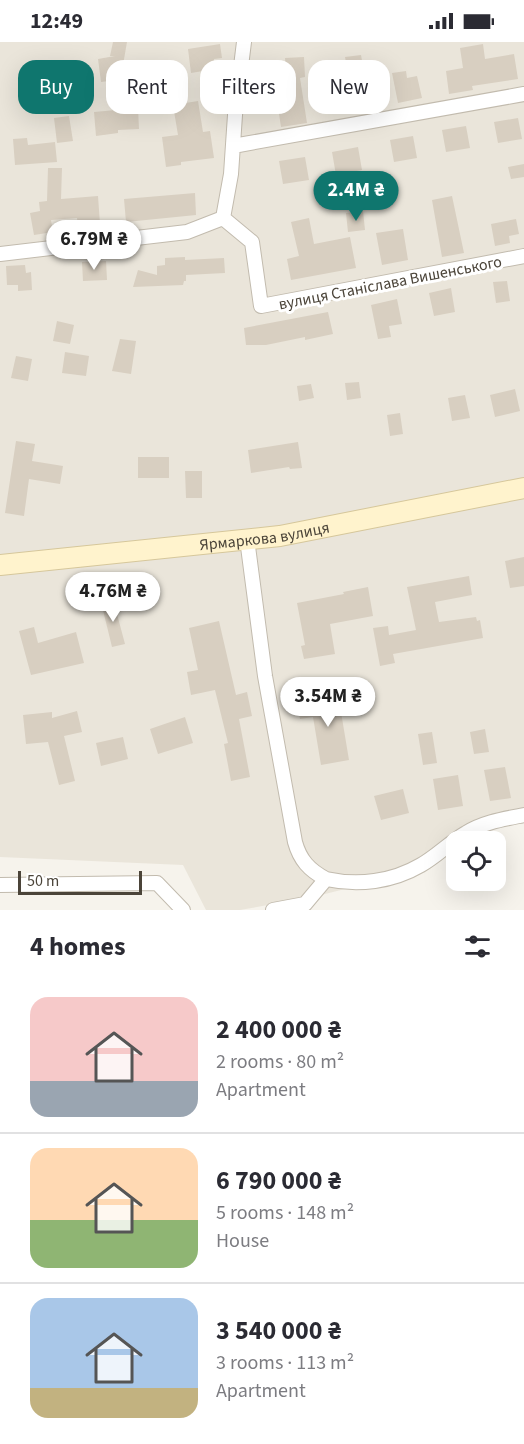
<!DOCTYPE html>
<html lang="en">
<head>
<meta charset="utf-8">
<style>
	:root { --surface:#fff; --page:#f2f2f3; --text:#2b2b33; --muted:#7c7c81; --line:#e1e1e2; --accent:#0f766e }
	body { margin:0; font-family:"Source Sans 3",sans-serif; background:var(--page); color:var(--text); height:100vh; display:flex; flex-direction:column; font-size:22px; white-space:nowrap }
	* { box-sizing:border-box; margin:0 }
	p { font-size:20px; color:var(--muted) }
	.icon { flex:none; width:33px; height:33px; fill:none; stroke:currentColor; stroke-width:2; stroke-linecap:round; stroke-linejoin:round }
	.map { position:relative; height:868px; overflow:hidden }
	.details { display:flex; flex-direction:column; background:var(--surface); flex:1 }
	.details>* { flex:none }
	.banner { position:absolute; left:18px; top:18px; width:489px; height:54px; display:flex; gap:12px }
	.controls { position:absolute; left:446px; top:789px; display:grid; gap:12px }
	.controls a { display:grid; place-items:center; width:60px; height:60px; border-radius:12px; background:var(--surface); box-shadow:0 6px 24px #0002; font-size:30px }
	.scale { position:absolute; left:18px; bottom:15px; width:124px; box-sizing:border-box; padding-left:6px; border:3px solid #4b4439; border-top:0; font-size:16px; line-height:21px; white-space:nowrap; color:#4b4439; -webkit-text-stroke:4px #fff; paint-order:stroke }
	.price { position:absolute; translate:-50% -51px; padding:0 14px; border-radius:21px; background:#fff; color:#222; font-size:20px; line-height:39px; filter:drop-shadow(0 2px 3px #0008) }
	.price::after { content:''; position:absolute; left:50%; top:36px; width:18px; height:14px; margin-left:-9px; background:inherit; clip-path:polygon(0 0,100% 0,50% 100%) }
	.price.on { background:var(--accent); color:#fff }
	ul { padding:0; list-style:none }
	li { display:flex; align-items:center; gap:18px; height:150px; padding:0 30px }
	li+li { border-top:2px solid var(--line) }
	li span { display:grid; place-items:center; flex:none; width:168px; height:120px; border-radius:18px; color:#555 }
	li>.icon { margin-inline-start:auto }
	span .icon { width:72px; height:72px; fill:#fffc; stroke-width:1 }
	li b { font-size:26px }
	h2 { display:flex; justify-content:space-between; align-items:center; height:72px; padding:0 30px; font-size:26px }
	.tag { padding:0 21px; border-radius:18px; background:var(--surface); box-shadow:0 6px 24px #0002; font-size:21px; line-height:54px }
	.tag.on { background:var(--accent); color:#fff }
	.status { display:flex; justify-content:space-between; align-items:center; height:42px; padding:0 30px; background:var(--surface); direction:ltr }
	.status svg { height:16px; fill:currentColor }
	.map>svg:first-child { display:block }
	.residential { fill:#eae5da }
	.building { fill:#d8cfc1 }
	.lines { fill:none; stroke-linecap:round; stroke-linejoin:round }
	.minor-casing { stroke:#c2bbae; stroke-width:16 }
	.secondary-casing { stroke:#d6c79b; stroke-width:22 }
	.minor { stroke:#fff; stroke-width:14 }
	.secondary { stroke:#fff3cd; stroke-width:20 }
	.labels { text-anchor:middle; stroke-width:6; stroke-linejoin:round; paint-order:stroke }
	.street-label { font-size:16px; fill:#4b4439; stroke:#fff }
</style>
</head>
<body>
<div class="status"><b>12:49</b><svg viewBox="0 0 49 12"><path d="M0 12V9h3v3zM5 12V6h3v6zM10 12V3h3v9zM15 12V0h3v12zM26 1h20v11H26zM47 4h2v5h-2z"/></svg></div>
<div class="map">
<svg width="524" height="868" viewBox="0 0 524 868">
	<rect width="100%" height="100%" fill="#f6f3ec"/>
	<path class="residential" d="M0 0H524V773L459 795 377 839 313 855 240 868H206L183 823 0 815Z"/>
	<path class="building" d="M113 0H127L123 23 150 20 152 39 125 43V37L101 40 98 17 115 14H110Z
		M220 2 222 16 214 17 215 27 191 31 188 7Z
		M483 2 485 17 514 12 518 37 472 44 473 48 449 52 446 29 463 26 460 6Z
		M361 13 371 68 350 71 345 44 350 43 345 15Z
		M304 15 305 35 300 36 307 81 281 85 277 59 288 58 285 16Z
		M69 20 72 42 48 45 45 23Z
		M406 29 407 36 417 34 422 56 398 61 392 31Z
		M198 59 203 90 210 89 214 116 181 120V123L166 125 162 95 178 93 173 63Z
		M138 66 139 87 118 88V91L96 94 94 70Z
		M69 74 73 99 57 101 54 76Z
		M518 76 522 97 498 101 494 80Z
		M466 84 470 106 446 110 442 88Z
		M413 94 417 116 394 120 390 98Z
		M27 96 28 103 55 100 57 120 15 123 13 97Z
		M358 105 362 128 336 133 332 110Z
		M305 115 309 138 283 142 279 119Z
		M524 122V135L511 137 508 125Z
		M48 126H62L61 157 98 154 100 182 78 184 77 176 51 178 53 190 34 193 30 171 40 169 39 160 47 159Z
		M195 151 196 173 126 180 124 157Z
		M452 154 464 211 442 215 432 158Z
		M363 169 365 188 348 190 346 171Z
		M309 176 314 202 350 195 356 226 291 238 287 217 299 214 291 180Z
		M516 177 519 192 509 194 510 201 495 204 491 182Z
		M403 187 408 218 382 223 376 191Z
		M185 215V218L224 216 225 231 186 233V239H184L183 243 133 245 138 228 157 233V224L165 223V216Z
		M106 219 107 238 83 239 82 220Z
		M25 223 26 231 31 230 32 248 18 249V243H7L6 224Z
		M507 239 510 259 496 261 493 240Z
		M451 246 455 270 434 274 429 251Z
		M397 257 402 282 389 284 391 295 378 297 371 263Z
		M328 270 333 292 305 298V295L266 303H246L244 286Z
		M57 279 74 283 70 302 53 299Z
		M120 297 136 299 131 332 112 329Z
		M65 310 89 314 86 334 62 331Z
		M16 314 32 317 28 339 11 336Z
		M359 340 361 356 347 358 345 341Z
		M311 342 314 356 299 359 297 344Z
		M515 347 520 369 495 375 490 353Z
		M465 353 470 376 452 379 448 356Z
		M400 371 403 392 390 394 387 373Z
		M16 399 35 402 32 419 63 424 60 442 29 437 24 474 5 471Z
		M298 400 302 426 290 427 289 425 251 431 248 408Z
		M138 415H169V436H138Z
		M185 429H202V456H186Z
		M524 515V544L510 546 505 519Z
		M469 534 472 553 435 560 439 580 476 575 477 579 480 578 483 596 393 612 395 621 380 624 373 586 388 584 389 593 416 588 407 545Z
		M368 545 373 574 330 582 335 612 304 617 301 604 305 603 297 561 344 552 343 550Z
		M113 557 125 602 112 605 101 560Z
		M219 579 236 653 247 650 252 674 239 677 250 735 231 739 224 702 228 701 215 648 191 653 187 630 198 628 189 586Z
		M34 585 38 601 76 590 84 621 31 633 19 589Z
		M342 654 344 669 341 670 349 718 321 723 313 675 300 677 297 662Z
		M77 669 82 690 64 694 75 739 59 743 48 700 26 702 23 673 52 670V676Z
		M185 675 193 701 158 712 150 687Z
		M485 687 489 710 474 712 470 690Z
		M432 690 437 721 423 723 418 692Z
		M123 695 128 717 101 724 96 701Z
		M505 725 511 756 490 759 484 728Z
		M458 733 463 764 438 768 433 737Z
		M403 747 409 771 381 778 374 754Z"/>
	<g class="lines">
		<g class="minor-casing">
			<path id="minor" d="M233 104 524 52
				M223 176 231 132 235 73 244 0
				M0 212 187 190 223 176 252 200 261 264 524 214
				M247 497 265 634 295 800C300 818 309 828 326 837
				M0 843 157 841 183 868
				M273 868 305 862 326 837C358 844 392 840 421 823 437 814 450 800 466 791 484 780 504 777 524 773"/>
		</g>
		<g class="secondary-casing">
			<g id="secondary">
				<path id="s1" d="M0 523 280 494 524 446"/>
			</g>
		</g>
		<use href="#minor" class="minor"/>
		<use href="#secondary" class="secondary"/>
	</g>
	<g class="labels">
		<g class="street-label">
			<text transform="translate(390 240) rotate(-11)" y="6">вулиця Станіслава Вишенського</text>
			<text dy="6" stroke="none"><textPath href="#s1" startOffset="266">Ярмаркова вулиця</textPath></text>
		</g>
	</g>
</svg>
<div class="controls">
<a><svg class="icon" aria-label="locate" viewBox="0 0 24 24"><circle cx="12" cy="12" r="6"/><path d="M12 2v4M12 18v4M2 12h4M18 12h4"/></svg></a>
</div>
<div class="scale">50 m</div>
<b class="price on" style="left:356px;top:180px">2.4M ₴</b>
<b class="price" style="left:94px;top:229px">6.79M ₴</b>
<b class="price" style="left:113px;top:581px">4.76M ₴</b>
<b class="price" style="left:328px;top:686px">3.54M ₴</b>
<div class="banner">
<a class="tag on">Buy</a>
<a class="tag">Rent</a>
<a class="tag">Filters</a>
<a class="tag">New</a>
</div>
</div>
<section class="details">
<h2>4 homes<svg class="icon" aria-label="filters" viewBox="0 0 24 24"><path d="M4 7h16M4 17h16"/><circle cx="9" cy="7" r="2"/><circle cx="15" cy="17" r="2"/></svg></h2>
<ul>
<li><span style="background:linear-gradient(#f6c9c9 70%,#9aa5b1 0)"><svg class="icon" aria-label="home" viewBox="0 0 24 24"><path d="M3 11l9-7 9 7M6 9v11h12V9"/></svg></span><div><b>2 400 000 ₴</b><p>2 rooms · 80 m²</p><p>Apartment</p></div></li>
<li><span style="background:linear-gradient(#ffd9b3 60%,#8fb573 0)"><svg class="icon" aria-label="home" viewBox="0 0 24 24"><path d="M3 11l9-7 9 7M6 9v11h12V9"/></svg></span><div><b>6 790 000 ₴</b><p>5 rooms · 148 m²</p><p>House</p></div></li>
<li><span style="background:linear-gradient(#a9c7e8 75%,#c2b280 0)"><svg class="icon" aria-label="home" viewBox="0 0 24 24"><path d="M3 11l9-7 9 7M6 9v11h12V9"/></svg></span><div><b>3 540 000 ₴</b><p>3 rooms · 113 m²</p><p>Apartment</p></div></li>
</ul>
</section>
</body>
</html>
